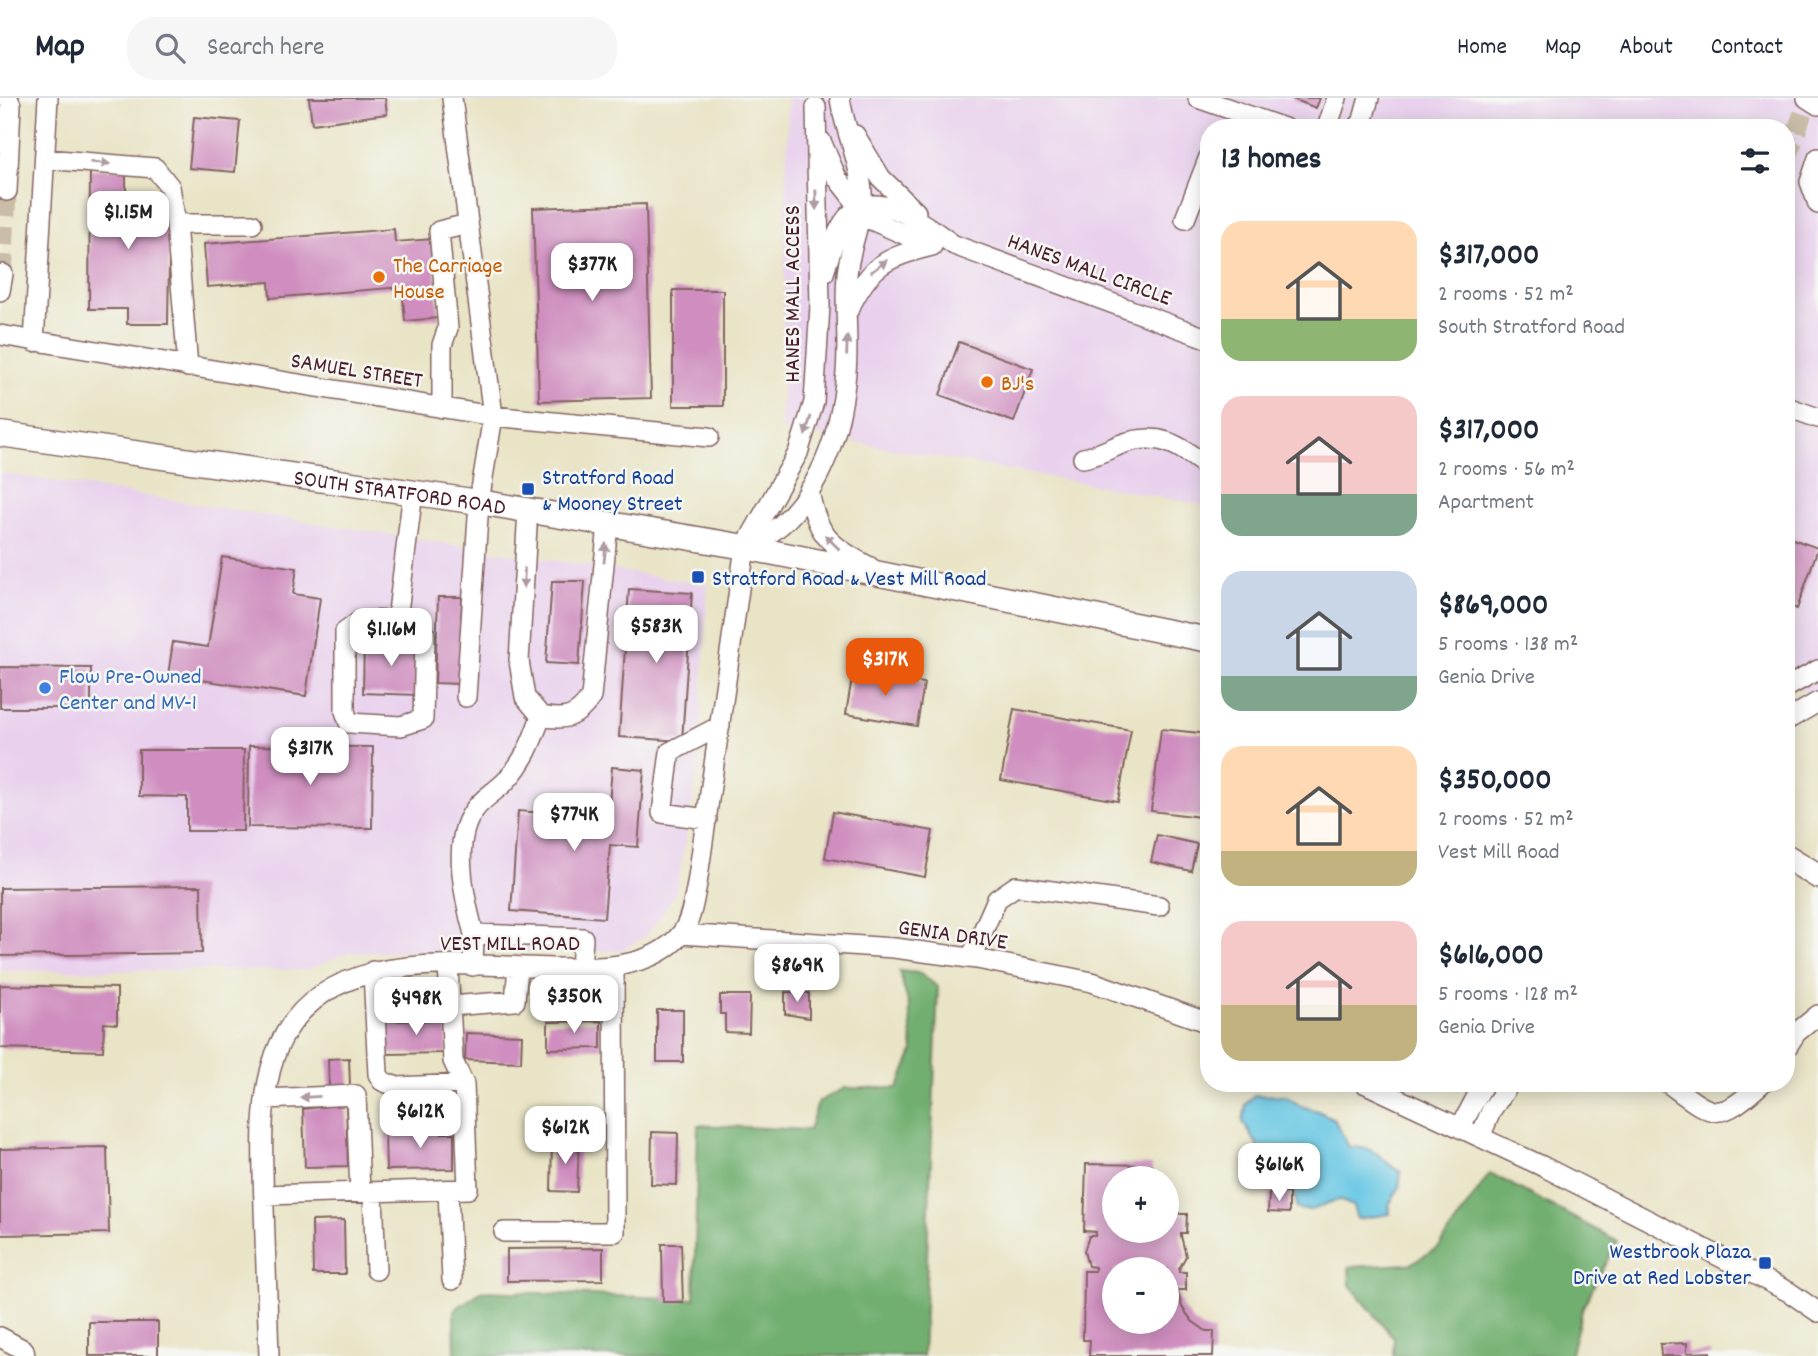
<!DOCTYPE html>
<html lang="en">
<head>
<meta charset="utf-8">
<style>
	:root { --surface:#fff; --page:#f6f6f7; --text:#1f2937; --muted:#747a83; --line:#e0e1e3; --accent:#ea580c }
	body { margin:0; font-family:Dekko,sans-serif; background:var(--page); color:var(--text); height:100vh; display:flex; flex-direction:column; font-size:26px; white-space:nowrap }
	* { box-sizing:border-box; margin:0 }
	p { font-size:23px; color:var(--muted) }
	.icon { flex:none; width:38px; height:38px; fill:none; stroke:currentColor; stroke-width:2; stroke-linecap:round; stroke-linejoin:round }
	.map { position:relative; flex:1; overflow:hidden }
	.drawer { position:absolute; left:1200px; top:21px; width:595px; height:973px; display:flex; flex-direction:column; background:var(--surface); border-radius:28px; box-shadow:0 4px 18px #0003 }
	.drawer>* { flex:none }
	.controls { position:absolute; left:1102px; top:1068px; display:grid; gap:14px }
	.controls a { display:grid; place-items:center; width:77px; height:77px; border-radius:50%; background:var(--surface); box-shadow:0 4px 18px #0003; font-size:35px }
	.price { position:absolute; translate:-50% -60px; padding:0 16px; border-radius:14px; background:#fff; color:#222; font-size:23px; line-height:46px; filter:drop-shadow(0 2px 4px #0008) }
	.price::after { content:''; position:absolute; left:50%; top:42px; width:21px; height:16px; margin-left:-10px; background:inherit; clip-path:polygon(0 0,100% 0,50% 100%) }
	.price.on { background:var(--accent); color:#fff }
	ul { padding:0; list-style:none }
	li { display:flex; align-items:center; gap:21px; height:175px; padding:0 21px }
	li span { display:grid; place-items:center; flex:none; width:196px; height:140px; border-radius:21px; color:#555 }
	li>.icon { margin-inline-start:auto }
	span .icon { width:84px; height:84px; fill:#fffc; stroke-width:1 }
	li b { font-size:30px }
	h2 { display:flex; justify-content:space-between; align-items:center; height:84px; padding:0 21px; font-size:30px }
	header { display:flex; align-items:center; gap:42px; box-sizing:border-box; height:98px; padding:0 35px; background:var(--surface); border-bottom:2px solid var(--line) }
	header strong { font-size:33px }
	nav { display:flex; gap:38px; margin-inline-start:auto; font-size:24px }
	.search { width:490px; height:63px; background:var(--page); display:flex; align-items:center; gap:18px; box-sizing:border-box; padding:0 24px; border-radius:28px; color:var(--muted); font-size:26px }
	.map>svg:first-child { display:block }
	.built { fill:#e9d1ed }
	.forest { fill:#71af6f; stroke:#5e674d; stroke-width:2 }
	.water { fill:#65c6e3; stroke:#587287; stroke-width:2 }
	.building { fill:#cf8ebf; fill-rule:evenodd }
	.lines { fill:none; stroke-linecap:round; stroke-linejoin:round }
	.minor-tunnel { stroke:#c9bda7; stroke-width:19; stroke-dasharray:19 10; stroke-linecap:butt }
	.minor-casing { stroke:#826461; stroke-width:22 }
	.major-casing { stroke:#826461; stroke-width:27 }
	.minor { stroke:#fff; stroke-width:19 }
	.major { stroke:#fff; stroke-width:24 }
	.oneway { fill:#ae9aa0 }
	.food-dot { fill:#e8710a; stroke:#f6f6f2; stroke-width:2.5 }
	.transit-dot { fill:#1a4fb4; stroke:#f6f6f2; stroke-width:2.5 }
	.shop-dot { fill:#3f7fe0; stroke:#f6f6f2; stroke-width:2.5 }
	.labels { text-anchor:middle; stroke-width:5; stroke-linejoin:round; paint-order:stroke }
	.food-label { font-size:23px; fill:#c56008; stroke:#f6f6f2; text-anchor:start }
	.street-label { font-size:23px; fill:#4a1f2b; stroke:#f6f6f2 }
	.transit-label { font-size:23px; fill:#164399; stroke:#f6f6f2; text-anchor:start }
	.shop-label { font-size:23px; fill:#366cbe; stroke:#f6f6f2; text-anchor:start }
</style>
</head>
<body>
<header>
<strong>Map</strong>
<div class="search"><svg class="icon" aria-label="search" viewBox="0 0 24 24"><circle cx="10" cy="10" r="6"/><path d="M15 15l6 6"/></svg>Search here</div>
<nav><a>Home</a><a>Map</a><a>About</a><a>Contact</a></nav>
</header>
<div class="map">
<svg width="1818" height="1258" viewBox="0 0 1818 1258">
	<rect width="100%" height="100%" fill="#f6f6f2"/>
	<filter id="ink" filterUnits="userSpaceOnUse"><feTurbulence type="fractalNoise" baseFrequency=".0143" numOctaves="2"/><feDisplacementMap in="SourceGraphic" scale="14" xChannelSelector="R" yChannelSelector="G"/><feConvolveMatrix kernelMatrix="1 2 1 2 8 2 1 2 1" color-interpolation-filters="sRGB"/></filter>
	<filter id="wash" filterUnits="userSpaceOnUse"><feTurbulence type="fractalNoise" baseFrequency=".00686" numOctaves="4" result="noise"/><feDisplacementMap in="SourceGraphic" scale="28" xChannelSelector="R" yChannelSelector="G"/><feGaussianBlur stdDeviation="1.57" result="paint"/><feColorMatrix in="noise" values="0 0 0 0 0 0 0 0 0 0 0 0 0 0 0 0 0 1.4 0 .05"/><feComposite in="paint" operator="in"/></filter>
	<g filter="url(#wash)">
		<rect width="100%" height="100%" fill="#e9e4c6"/>
		<path class="built" d="M788 0H1818V599L1787 584V30H1209V408L781 331Z
			M0 375 708 487 698 671 676 794 648 836 621 853 349 854 307 872 0 873Z"/>
		<path class="forest" d="M899 873 919 875 938 889 923 1258H455L454 1212 482 1193 694 1201 698 1027 809 1032 818 1004 845 990H898L913 954 909 908Z
			M1490 1075 1617 1143 1583 1209 1570 1258H1393L1394 1240 1350 1187 1349 1169 1410 1166 1439 1149Z"/>
		<path class="water" d="M1254 997 1286 998 1301 1008 1318 1013 1334 1021 1349 1049C1383 1049 1378 1063 1401 1074L1399 1090 1389 1107 1390 1116 1357 1121 1353 1108 1339 1102C1322 1104 1315 1117 1296 1110 1298 1096 1291 1089 1278 1087L1268 1092 1258 1085 1255 1076 1260 1051 1243 1024 1246 1006Z"/>
		<g id="blocks">
			<path class="building" d="M309 0H385L387 16 312 26Z
				M1290 0H1320L1316 10Z
				M194 19 240 23 235 74 189 70Z
				M90 71H126V106H170L168 226H127V211H89Z
				M646 106 651 300 539 303 533 110Z
				M394 131 395 144 433 141 439 220 405 223 402 189 270 200 269 184 207 189 204 146Z
				M673 192H723V308H673Z
				M959 244 1033 271 1014 324 940 297Z
				M1787 439 1818 450 1797 511 1787 507Z
				M222 459 297 470 293 496 320 500 306 598 168 577 173 544 208 549Z
				M552 483H585L579 567 546 565Z
				M629 491 692 495 682 643 619 639Z
				M438 499H462L459 586 435 585Z
				M364 543 418 544 417 597 363 595Z
				M0 569 91 570V610H0Z
				M853 573 924 585 917 628 846 616Z
				M1014 611 1131 632 1118 703 1001 682Z
				M1161 631 1209 636V720L1151 713Z
				M249 648 373 649 372 730 248 729Z
				M139 652H244L243 733H187V699L139 698Z
				M612 669 644 672 638 749 610 747 604 820 511 813 518 713 608 720Z
				M833 714 933 733 925 779 825 760Z
				M1157 737 1197 746 1191 773 1151 764Z
				M201 788 202 855 0 858V790Z
				M0 887 117 890V926L104 925 103 953 0 950Z
				M785 894 809 895V920L785 916Z
				M720 897H750L749 935 725 934V916H720Z
				M657 912H683V964H657Z
				M447 922V955L385 956V923Z
				M601 923V950L548 951V924Z
				M466 935 522 937 521 964 465 962Z
				M349 960 350 988H329L328 961Z
				M346 1006 348 1068 305 1069 303 1011Z
				M420 1028H442V1035H454V1071L386 1072 385 1036 420 1035Z
				M652 1034 678 1035 677 1087 651 1086Z
				M552 1042 579 1043 577 1094 551 1093Z
				M107 1049 109 1135 0 1137V1051Z
				M1086 1066 1152 1067V1080H1115V1132H1167V1109L1180 1116H1187L1186 1135H1181V1138L1186 1158 1179 1171V1174H1186V1192H1177L1182 1209 1192 1223 1206 1233H1214L1213 1258H1089L1090 1242H1083L1084 1173H1095V1169L1088 1168 1084 1153 1089 1138H1095L1096 1134 1084 1133ZM1115 1171H1167V1223H1115Z
				M1269 1095H1289V1115L1268 1114Z
				M344 1122 345 1176H313L312 1123Z
				M662 1146H681L683 1204H663Z
				M603 1150V1182L507 1183V1151Z
				M89 1224H158V1258H89Z
				M1687 1245V1255L1710 1254 1711 1258H1661L1660 1246Z"/>
		</g>
	</g>
	<g filter="url(#ink)">
		<use href="#blocks" fill-opacity="0" stroke="#826461" stroke-width="2"/>
		<g class="lines">
			<path class="minor-tunnel" d="M1787 61 1808 0
				M3 176 7 93"/>
			<g class="minor-casing">
				<path id="minor" d="M452 0 493 318 479 404 466 599
					M1198 0 1284 30
					M1807 0 1818 7
					M1327 30 1337 0
					M1356 30 1362 25 1369 0
					M855 37 881 80 916 114
					M821 43 837 80 869 121 931 148
					M1818 60 1810 84 1818 106
					M45 61 155 70 170 89 176 126 188 269
					M7 93 11 7 8 0
					M1185 121 1209 59
					M176 126H252
					M824 175C830 157 835 135 847 120 876 85 929 130 954 147L1209 241
					M0 193 3 176
					M848 213C869 168 885 159 932 148
					M0 237 493 318 709 339
					M34 244 48 0
					M1787 309 1818 320
					M442 310V247L448 230 439 133 468 126
					M1083 360C1096 358 1107 352 1119 347 1160 332 1178 347 1209 370
					M809 392C816 437 831 449 870 469
					M528 412 519 563 525 599 541 618C565 623 577 620 591 599L608 426
					M745 449C812 422 841 341 846 274 849 241 844 209 847 177 849 149 863 123 862 94 860 62 844 31 840 0
					M397 522 414 523 425 536 423 621 401 628 349 625 345 613V534L360 523Z
					M397 522 413 394
					M1787 589 1818 572
					M1787 622 1818 604
					M707 721 662 715 670 654 720 628
					M474 836C465 803 451 744 473 714 480 702 495 694 505 684 524 664 532 644 541 618
					M681 836 894 850 977 861 1092 884 1209 925
					M971 860 997 801 1016 788 1159 808
					M473 868 474 836 583 840 581 870
					M373 873 378 976 382 983 397 989 464 986
					M450 908 515 903 518 869
					M1787 949 1796 935 1818 917
					M1364 985 1542 1068 1789 1194 1818 1214
					M1668 985C1714 1019 1717 1026 1762 985
					M265 1001 356 997 360 1094
					M1460 1030 1484 985
					M1480 1039 1492 1011 1510 985
					M448 1092 452 1182
					M373 1094 376 1172
					M264 1097 468 1091 464 986 453 963 448 867
					M504 1134H615L614 869
					M0 1239 24 1252 25 1258
					M269 1258C267 1209 266 1159 264 1110 263 1059 258 1006 275 957 319 840 469 870 567 870 605 870 654 869 681 836 691 824 694 801 697 786L745 449 798 355 814 304 820 208 816 9"/>
			</g>
			<g class="major-casing">
				<g id="major">
					<path id="s1" d="M0 336 479 404 745 449 1209 542"/>
					<path d="M1787 759 1818 778"/>
				</g>
			</g>
			<use href="#minor" class="minor"/>
			<use href="#major" class="major"/>
		</g>
		<defs><path id="oneway-solid" d="M-6-.8H1V-3.2L6.5 0L1 3.2V.8H-6Z" transform="scale(1.75)"/></defs>
		<g class="oneway">
			<use href="#oneway-solid" transform="translate(100 65) rotate(5)"/>
			<use href="#oneway-solid" transform="translate(816 102) rotate(89)"/>
			<use href="#oneway-solid" transform="translate(879 168) rotate(-37)"/>
			<use href="#oneway-solid" transform="translate(847 248) rotate(-88)"/>
			<use href="#oneway-solid" transform="translate(808 328) rotate(107)"/>
			<use href="#oneway-solid" transform="translate(832 444) rotate(-135)"/>
			<use href="#oneway-solid" transform="translate(605 455) rotate(-84)"/>
			<use href="#oneway-solid" transform="translate(524 480) rotate(93)"/>
			<use href="#oneway-solid" transform="translate(310 999) rotate(177)"/>
		</g>
	</g>
	<g class="food-dot">
		<circle cx="379" cy="179" r="7"/>
		<circle cx="987" cy="284" r="7"/>
	</g>
	<g class="transit-dot">
		<rect x="521" y="384" width="14" height="14" rx="3.5"/>
		<rect x="691" y="472" width="14" height="14" rx="3.5"/>
		<rect x="1758" y="1158" width="14" height="14" rx="3.5"/>
	</g>
	<circle class="shop-dot" cx="45" cy="590" r="7"/>
	<g class="labels">
		<g class="food-label">
			<text x="393" y="174">The Carriage<tspan x="393" dy="26">House</tspan></text>
			<text x="1001" y="292">BJ's</text>
		</g>
		<g class="street-label">
			<text transform="translate(1090 170) rotate(20)" y="8">HANES MALL CIRCLE</text>
			<text transform="translate(791 196) rotate(-90)" y="8">HANES MALL ACCESS</text>
			<text transform="translate(357 271) rotate(9)" y="8">SAMUEL STREET</text>
			<text dy="8" stroke="none"><textPath href="#s1" startOffset="404">SOUTH STRATFORD ROAD</textPath></text>
			<text transform="translate(953 835) rotate(8)" y="8">GENIA DRIVE</text>
			<text x="510" y="852">VEST MILL ROAD</text>
		</g>
		<g class="transit-label">
			<text x="542" y="386">Stratford Road<tspan x="542" dy="26">&amp; Mooney Street</tspan></text>
			<text x="712" y="487">Stratford Road &amp; Vest Mill Road</text>
			<text x="1751" y="1160" text-anchor="end">Westbrook Plaza<tspan x="1751" dy="26">Drive at Red Lobster</tspan></text>
		</g>
		<g class="shop-label">
			<text x="59" y="585">Flow Pre-Owned<tspan x="59" dy="26">Center and MV-1</tspan></text>
		</g>
	</g>
</svg>
<div class="controls">
<a>+</a>
<a>−</a>
</div>
<b class="price" style="left:128px;top:153px">$1.15M</b>
<b class="price" style="left:592px;top:205px">$377K</b>
<b class="price" style="left:656px;top:567px">$583K</b>
<b class="price" style="left:391px;top:570px">$1.16M</b>
<b class="price on" style="left:885px;top:600px">$317K</b>
<b class="price" style="left:310px;top:689px">$317K</b>
<b class="price" style="left:574px;top:755px">$774K</b>
<b class="price" style="left:797px;top:906px">$869K</b>
<b class="price" style="left:574px;top:937px">$350K</b>
<b class="price" style="left:416px;top:939px">$498K</b>
<b class="price" style="left:420px;top:1052px">$612K</b>
<b class="price" style="left:565px;top:1068px">$612K</b>
<b class="price" style="left:1279px;top:1105px">$616K</b>
<section class="drawer">
<h2>13 homes<svg class="icon" aria-label="filters" viewBox="0 0 24 24"><path d="M4 7h16M4 17h16"/><circle cx="9" cy="7" r="2"/><circle cx="15" cy="17" r="2"/></svg></h2>
<ul>
<li><span style="background:linear-gradient(#ffd9b3 70%,#8fb573 0)"><svg class="icon" aria-label="home" viewBox="0 0 24 24"><path d="M3 11l9-7 9 7M6 9v11h12V9"/></svg></span><div><b>$317,000</b><p>2 rooms · 52 m²</p><p>South Stratford Road</p></div></li>
<li><span style="background:linear-gradient(#f6c9c9 70%,#7fa58c 0)"><svg class="icon" aria-label="home" viewBox="0 0 24 24"><path d="M3 11l9-7 9 7M6 9v11h12V9"/></svg></span><div><b>$317,000</b><p>2 rooms · 56 m²</p><p>Apartment</p></div></li>
<li><span style="background:linear-gradient(#c9d6e8 75%,#7fa58c 0)"><svg class="icon" aria-label="home" viewBox="0 0 24 24"><path d="M3 11l9-7 9 7M6 9v11h12V9"/></svg></span><div><b>$869,000</b><p>5 rooms · 138 m²</p><p>Genia Drive</p></div></li>
<li><span style="background:linear-gradient(#ffd9b3 75%,#c2b280 0)"><svg class="icon" aria-label="home" viewBox="0 0 24 24"><path d="M3 11l9-7 9 7M6 9v11h12V9"/></svg></span><div><b>$350,000</b><p>2 rooms · 52 m²</p><p>Vest Mill Road</p></div></li>
<li><span style="background:linear-gradient(#f6c9c9 60%,#c2b280 0)"><svg class="icon" aria-label="home" viewBox="0 0 24 24"><path d="M3 11l9-7 9 7M6 9v11h12V9"/></svg></span><div><b>$616,000</b><p>5 rooms · 128 m²</p><p>Genia Drive</p></div></li>
</ul>
</section>
</div>
</body>
</html>
